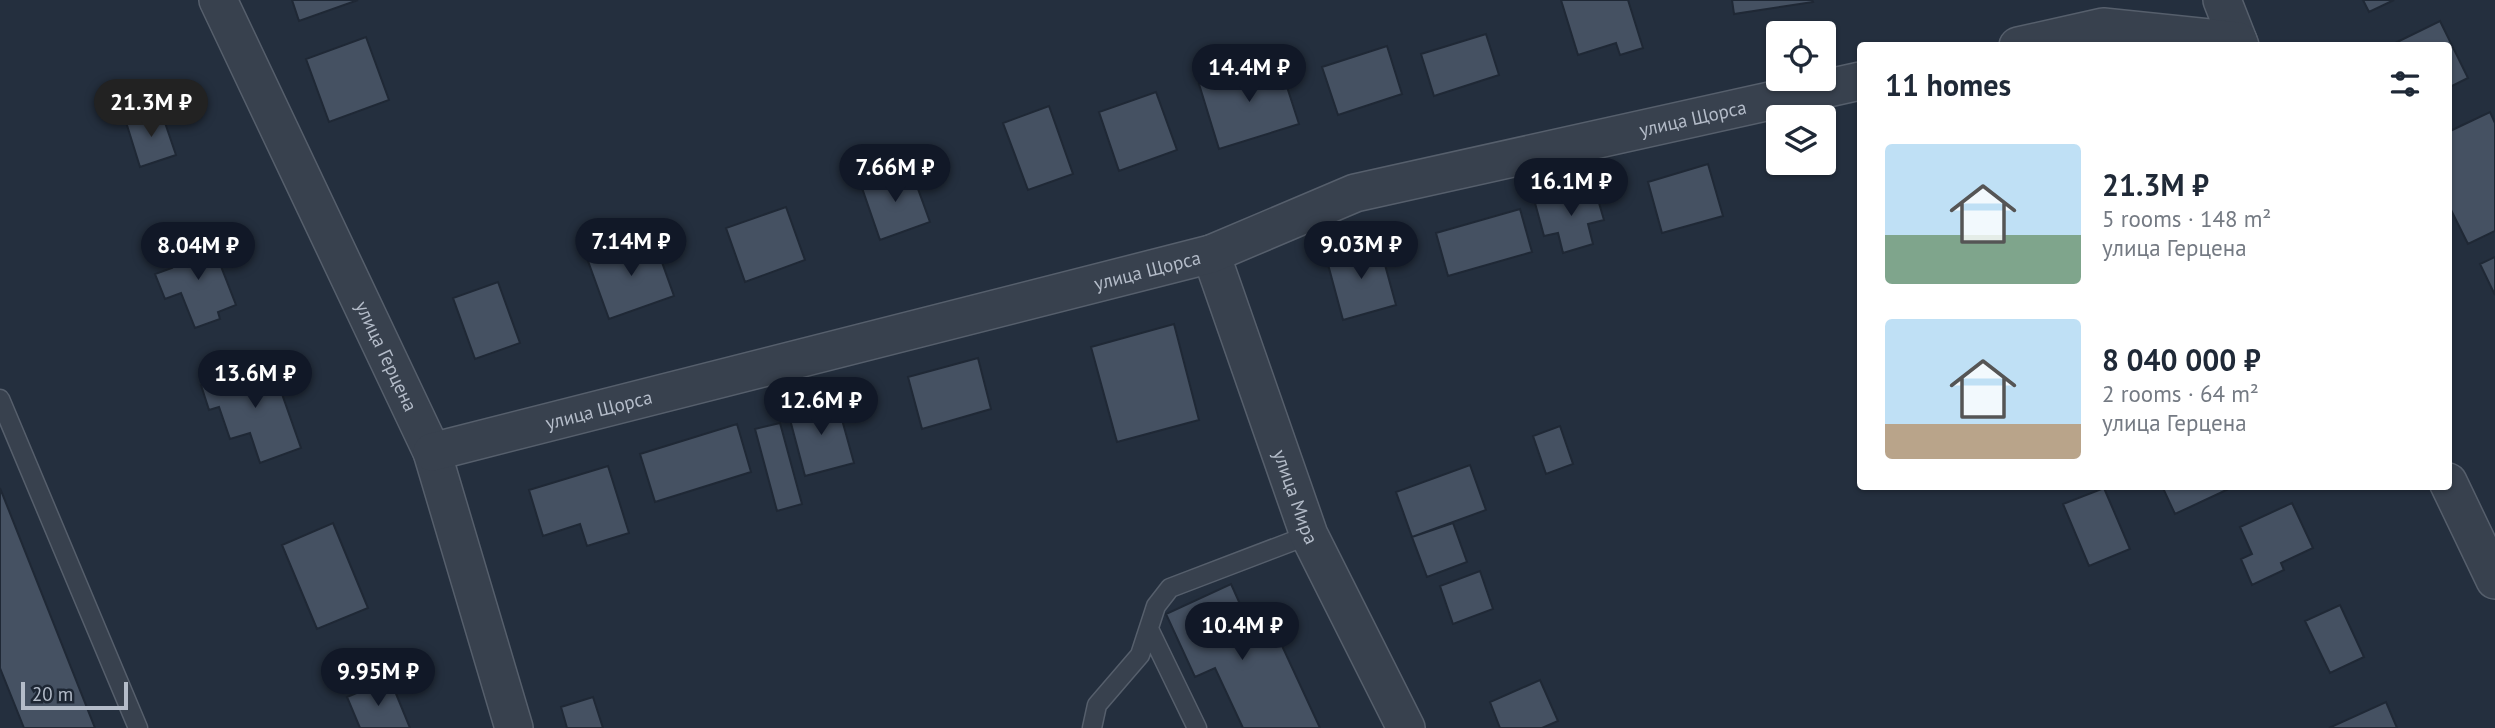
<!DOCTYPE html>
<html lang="en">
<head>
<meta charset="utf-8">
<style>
	:root { --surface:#fff; --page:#f6f6f7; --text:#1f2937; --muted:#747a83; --accent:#111827 }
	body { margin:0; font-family:"PT Sans",sans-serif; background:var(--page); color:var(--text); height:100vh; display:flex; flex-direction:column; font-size:26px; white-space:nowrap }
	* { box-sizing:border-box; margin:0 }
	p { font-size:23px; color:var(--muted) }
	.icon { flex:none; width:38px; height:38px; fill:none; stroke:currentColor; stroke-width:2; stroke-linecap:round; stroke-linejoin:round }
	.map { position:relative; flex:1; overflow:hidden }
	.drawer { position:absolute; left:1857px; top:42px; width:595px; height:448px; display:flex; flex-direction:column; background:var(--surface); border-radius:7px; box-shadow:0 2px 5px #0004 }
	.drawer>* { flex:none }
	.controls { position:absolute; left:1766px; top:21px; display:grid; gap:14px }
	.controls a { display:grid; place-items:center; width:70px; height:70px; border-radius:7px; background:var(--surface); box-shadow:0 2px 5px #0004; font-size:35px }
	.scale { position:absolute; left:21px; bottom:18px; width:107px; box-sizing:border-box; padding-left:7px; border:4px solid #b4bcc9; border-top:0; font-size:19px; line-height:24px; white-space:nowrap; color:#b4bcc9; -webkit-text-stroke:5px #1d2633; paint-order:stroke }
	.price { position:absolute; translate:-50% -60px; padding:0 16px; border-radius:24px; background:var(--accent); color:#fff; font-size:23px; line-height:46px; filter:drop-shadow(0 2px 4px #0008) }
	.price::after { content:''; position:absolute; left:50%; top:42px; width:21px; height:16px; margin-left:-10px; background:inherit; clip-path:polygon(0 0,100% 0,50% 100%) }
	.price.active { background:#222; color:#fff }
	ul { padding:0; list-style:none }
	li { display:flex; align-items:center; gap:21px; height:175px; padding:0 28px }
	li span { display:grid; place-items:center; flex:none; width:196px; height:140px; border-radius:7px; color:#555 }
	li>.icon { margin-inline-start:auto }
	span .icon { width:84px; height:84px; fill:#fffc; stroke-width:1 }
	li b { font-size:30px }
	h2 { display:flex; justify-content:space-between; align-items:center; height:84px; padding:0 28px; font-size:30px }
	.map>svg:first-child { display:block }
	.building { fill:#455162; stroke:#1f2835; stroke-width:2 }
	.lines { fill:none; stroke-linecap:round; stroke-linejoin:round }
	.lane-casing { stroke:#565f6c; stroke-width:21 }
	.street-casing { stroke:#565f6c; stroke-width:40 }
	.lane { stroke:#38414e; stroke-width:18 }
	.street { stroke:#38414e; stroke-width:37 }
	.labels { text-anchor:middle; stroke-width:7; stroke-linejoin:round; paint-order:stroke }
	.street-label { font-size:19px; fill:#b4bcc9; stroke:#1d2633 }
</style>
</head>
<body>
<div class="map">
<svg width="2495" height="728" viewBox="0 0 2495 728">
	<rect width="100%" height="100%" fill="#242f3e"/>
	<path class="building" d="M292 0H358L299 21Z
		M1561 0H1628L1643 48 1620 55 1616 43 1578 55Z
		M1732 0H1812L1813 2 1734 14Z
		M2363 0H2394L2369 12Z
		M2440 21 2468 78 2448 88V46H2389Z
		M1486 34 1499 75 1434 96 1421 54Z
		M366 37 389 100 329 122 306 59Z
		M1387 46 1402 94 1338 115 1322 67Z
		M1278 59 1299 124 1219 149 1199 84Z
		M1156 92 1177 150 1119 171 1099 112Z
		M1049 106 1073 174 1028 190 1003 123Z
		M161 111 176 155 140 167 126 122Z
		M2490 112 2495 123V231L2468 244 2448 204V132Z
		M1708 164 1723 216 1662 233 1648 182Z
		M910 167 930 222 880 240 861 185Z
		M1594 186 1604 220 1588 224 1593 244 1563 253 1558 233 1544 236 1535 203Z
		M786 207 805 260 745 282 726 228Z
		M1520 209 1532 252 1448 276 1436 233Z
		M653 237 674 296 609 319 588 261Z
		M210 238 236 305 218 312 220 319 195 328 181 293 165 299 155 274 172 268 167 255Z
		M1379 243 1396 305 1343 320 1326 257Z
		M2495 257V295L2480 264Z
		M498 282 520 343 475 359 453 298Z
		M1174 324 1199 420 1117 442 1091 347Z
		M978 358 991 409 922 429 908 377Z
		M270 360 301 448 260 463 250 433 230 439 219 407 209 410 201 385Z
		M836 398 854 463 805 476 788 412Z
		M780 423 802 504 777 511 755 429Z
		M737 424 751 472 655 502 640 454Z
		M1560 426 1573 464 1546 474 1533 436Z
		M1470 465 1486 510 1412 537 1396 492Z
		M608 466 629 533 587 546 580 524 543 536 529 490Z
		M2162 486H2235L2175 514Z
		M0 488 95 728H24L0 668Z
		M2104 488 2130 549 2089 566 2063 504Z
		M2292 503 2313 548 2281 563 2284 570 2252 585 2241 559 2252 554 2240 527Z
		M333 523 368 608 317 629 282 545Z
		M1453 523 1467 562 1427 577 1412 537Z
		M1480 571 1493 609 1453 624 1440 586Z
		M1231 584 1253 633 1272 624 1320 728H1243L1215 668 1195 677 1166 614Z
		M2340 605 2364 657 2330 673 2305 621Z
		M390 679 410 728H360L347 697Z
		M1540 680 1558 721 1542 728H1500L1490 702Z
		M593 697 603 728H567L561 707Z
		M2386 702 2397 728H2329Z"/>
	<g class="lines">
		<g class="lane-casing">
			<path id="lane" d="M0 399 138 728
				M1149 629 1197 728
				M1092 728 1097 705 1140 655 1156 606 1170 588 1309 535"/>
		</g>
		<g class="street-casing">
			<g id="street">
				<path id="s1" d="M218 0 432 452 514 728"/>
				<path d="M2222 0 2240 46"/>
				<path d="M2018 46 2103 27 2238 41"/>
				<path id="s2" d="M1211 254 1309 535 1406 728"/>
				<path id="s3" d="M432 452 1211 254 1355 193 1860 81"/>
				<path d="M2448 482 2495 580"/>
			</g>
		</g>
		<use href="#lane" class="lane"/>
		<use href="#street" class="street"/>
	</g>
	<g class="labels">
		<g class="street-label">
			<text dy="7" stroke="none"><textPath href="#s3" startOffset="1306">улица Щорса</textPath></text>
			<text dy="7" stroke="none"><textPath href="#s3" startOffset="738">улица Щорса</textPath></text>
			<text dy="7" stroke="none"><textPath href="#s1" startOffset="394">улица Герцена</textPath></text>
			<text dy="7" stroke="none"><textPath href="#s3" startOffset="172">улица Щорса</textPath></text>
			<text dy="7" stroke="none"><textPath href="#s2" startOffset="257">улица Мира</textPath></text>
		</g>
	</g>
</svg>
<div class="controls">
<a><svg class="icon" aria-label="locate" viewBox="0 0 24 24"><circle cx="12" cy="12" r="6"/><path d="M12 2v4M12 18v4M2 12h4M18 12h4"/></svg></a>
<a><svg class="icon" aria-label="layers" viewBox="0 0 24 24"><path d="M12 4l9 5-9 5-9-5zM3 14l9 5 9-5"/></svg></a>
</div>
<div class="scale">20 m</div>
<b class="price" style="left:1249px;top:104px">14.4M ₽</b>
<b class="price active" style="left:151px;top:139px">21.3M ₽</b>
<b class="price" style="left:895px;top:204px">7.66M ₽</b>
<b class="price" style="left:1571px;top:218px">16.1M ₽</b>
<b class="price" style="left:631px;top:278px">7.14M ₽</b>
<b class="price" style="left:1361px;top:281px">9.03M ₽</b>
<b class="price" style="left:198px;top:282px">8.04M ₽</b>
<b class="price" style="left:255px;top:410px">13.6M ₽</b>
<b class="price" style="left:821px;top:437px">12.6M ₽</b>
<b class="price" style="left:1242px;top:662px">10.4M ₽</b>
<b class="price" style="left:378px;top:708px">9.95M ₽</b>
<section class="drawer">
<h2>11 homes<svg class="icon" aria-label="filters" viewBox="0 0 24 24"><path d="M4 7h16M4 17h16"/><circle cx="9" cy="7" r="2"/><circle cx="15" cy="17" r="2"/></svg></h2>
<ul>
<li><span style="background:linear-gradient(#bfe0f5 65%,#7fa58c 0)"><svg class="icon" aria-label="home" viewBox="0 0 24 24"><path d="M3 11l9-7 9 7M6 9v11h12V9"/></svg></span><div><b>21.3M ₽</b><p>5 rooms · 148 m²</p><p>улица Герцена</p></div></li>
<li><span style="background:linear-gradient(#bfe0f5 75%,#b9a48a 0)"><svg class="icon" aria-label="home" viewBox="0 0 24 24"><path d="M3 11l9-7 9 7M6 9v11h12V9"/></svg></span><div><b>8 040 000 ₽</b><p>2 rooms · 64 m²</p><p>улица Герцена</p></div></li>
</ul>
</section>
</div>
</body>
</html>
